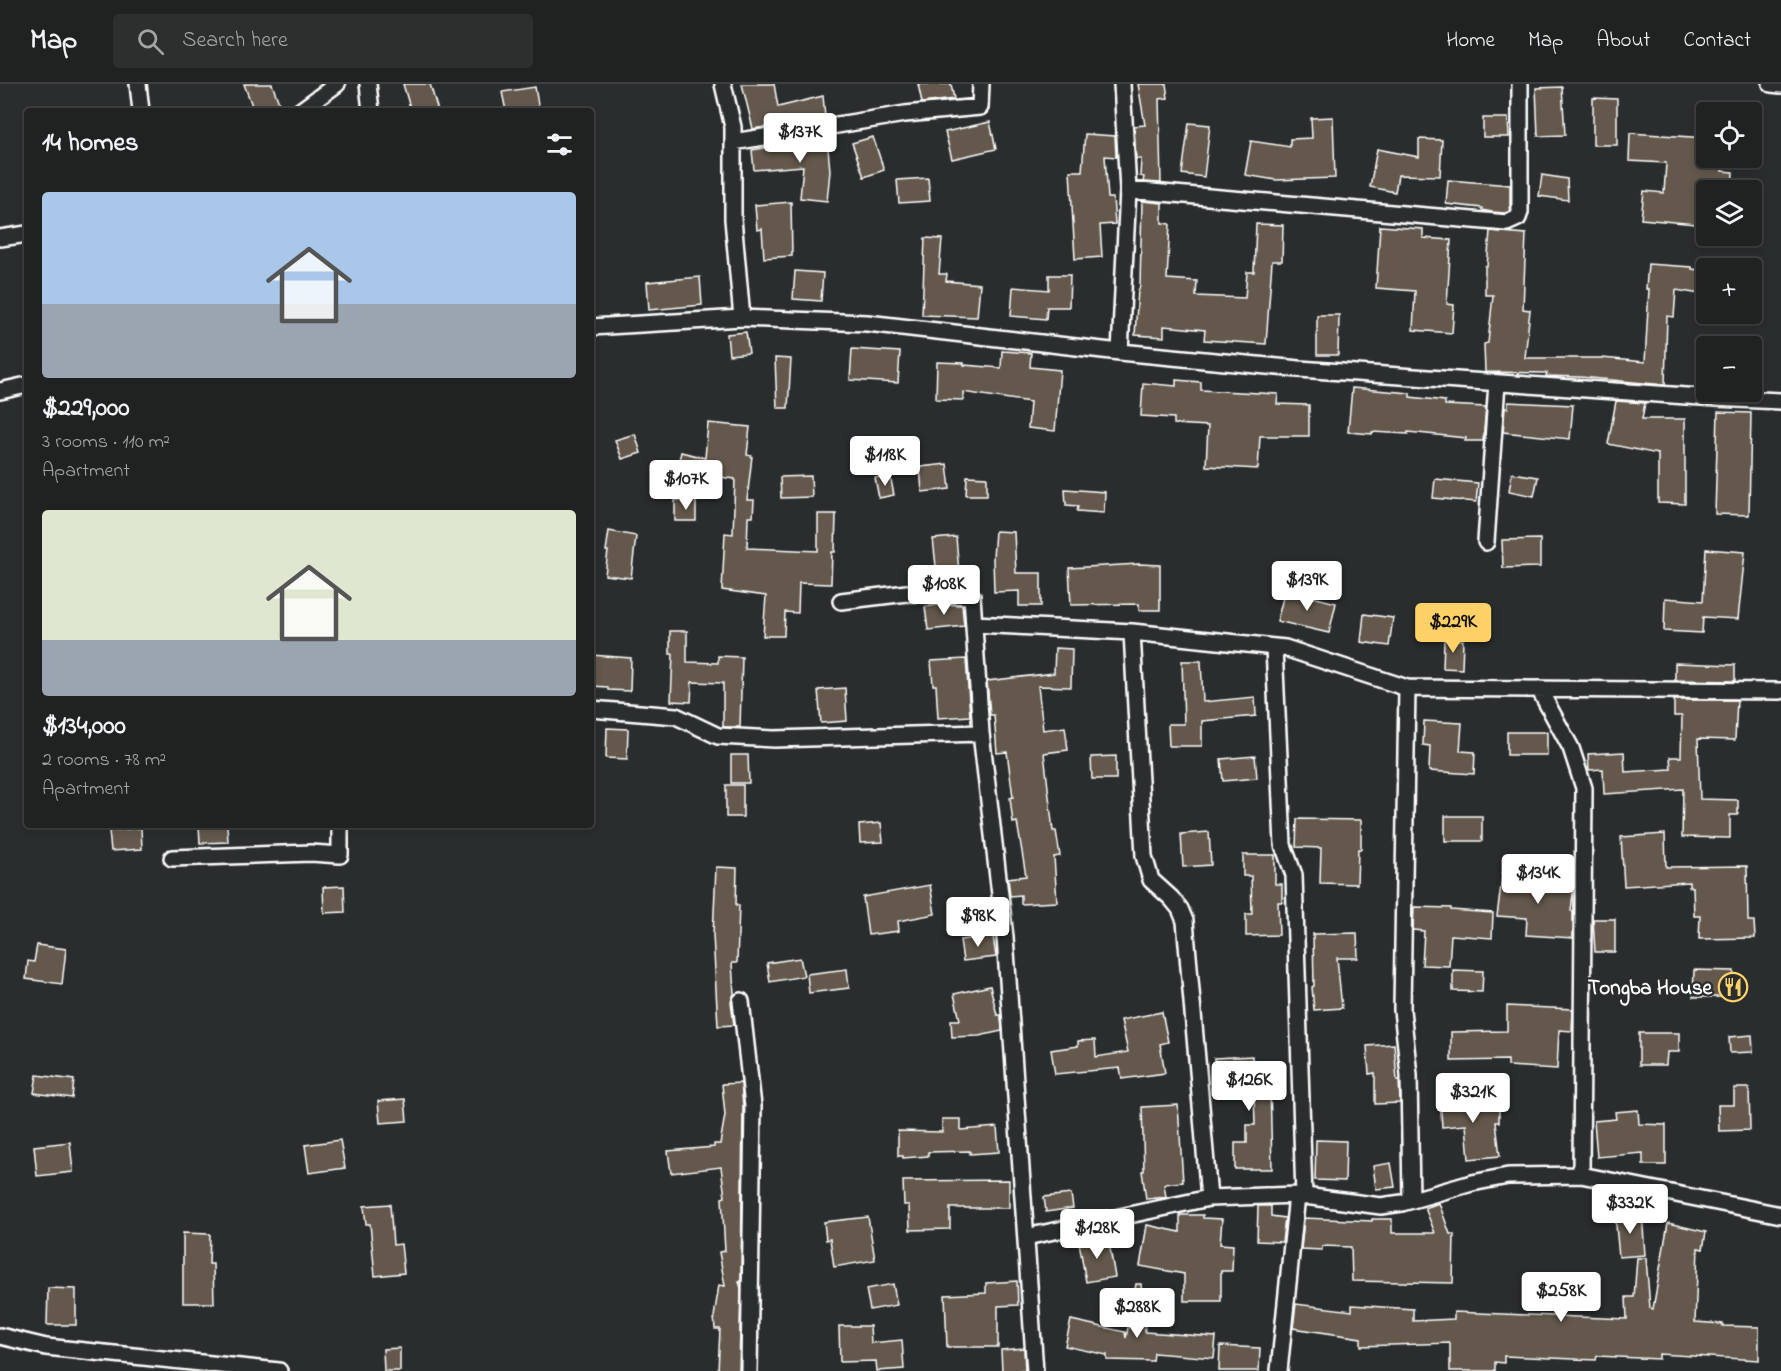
<!DOCTYPE html>
<html lang="en">
<head>
<meta charset="utf-8">
<style>
	:root { --surface:#202222; --page:#2d2f2f; --text:#f1f3f6; --muted:#a2a4a5; --line:#3d3f40; --accent:#ffd166 }
	body { margin:0; font-family:"Indie Flower",sans-serif; background:var(--page); color:var(--text); height:100vh; display:flex; flex-direction:column; font-size:22px; white-space:nowrap }
	* { box-sizing:border-box; margin:0 }
	p { font-size:20px; color:var(--muted) }
	.icon { flex:none; width:33px; height:33px; fill:none; stroke:currentColor; stroke-width:2; stroke-linecap:round; stroke-linejoin:round }
	.map { position:relative; flex:1; overflow:hidden }
	.sheet { position:absolute; left:24px; top:24px; width:570px; height:720px; display:flex; flex-direction:column; background:var(--surface); border-radius:6px; box-shadow:0 3px 9px #0003,0 0 0 2px var(--line) }
	.sheet>* { flex:none }
	.fabs { position:absolute; left:1696px; top:18px; display:grid; gap:12px }
	.fabs a { display:grid; place-items:center; width:66px; height:66px; border-radius:6px; background:var(--surface); box-shadow:0 3px 9px #0003,0 0 0 2px var(--line); font-size:30px }
	.price { position:absolute; translate:-50% -51px; padding:0 14px; border-radius:6px; background:#fff; color:#222; font-size:20px; line-height:39px; filter:drop-shadow(0 2px 3px #0008) }
	.price::after { content:''; position:absolute; left:50%; top:36px; width:18px; height:14px; margin-left:-9px; background:inherit; clip-path:polygon(0 0,100% 0,50% 100%) }
	.price.active { background:var(--accent); color:#111 }
	ul { padding:0; list-style:none }
	li { display:grid; align-content:center; gap:12px; height:318px; padding:0 18px }
	li span { display:grid; place-items:center; height:186px; border-radius:6px; color:#555 }
	li>.icon { margin-inline-start:auto }
	span .icon { width:108px; height:108px; fill:#fffc; stroke-width:1 }
	li b { font-size:26px }
	h2 { display:flex; justify-content:space-between; align-items:center; height:72px; padding:0 18px; font-size:26px }
	header { display:flex; align-items:center; gap:36px; box-sizing:border-box; height:84px; padding:0 30px; background:var(--surface); border-bottom:2px solid var(--line) }
	header strong { font-size:28px }
	nav { display:flex; gap:33px; margin-inline-start:auto; font-size:21px }
	.search { width:420px; height:54px; background:var(--page); display:flex; align-items:center; gap:15px; box-sizing:border-box; padding:0 21px; border-radius:6px; color:var(--muted); font-size:22px }
	.map>svg:first-child { display:block }
	.building { fill:#64594c; stroke:#fff; stroke-width:1.5 }
	.lines { fill:none; stroke-linecap:round; stroke-linejoin:round }
	.minor-casing { stroke:#fff; stroke-width:20 }
	.minor { stroke:#2a2d2e; stroke-width:15 }
	.labels { text-anchor:middle; stroke-width:4.5; stroke-linejoin:round; paint-order:stroke }
	.poi-label { font-size:21px; font-weight:bold; fill:#fff; stroke:#2a2d2e; text-anchor:end }
</style>
</head>
<body>
<header>
<strong>Map</strong>
<div class="search"><svg class="icon" aria-label="search" viewBox="0 0 24 24"><circle cx="10" cy="10" r="6"/><path d="M15 15l6 6"/></svg>Search here</div>
<nav><a>Home</a><a>Map</a><a>About</a><a>Contact</a></nav>
</header>
<div class="map">
<svg width="1781" height="1287" viewBox="0 0 1781 1287">
	<rect width="100%" height="100%" fill="#2a2d2e"/>
	<filter id="ink" filterUnits="userSpaceOnUse"><feTurbulence type="fractalNoise" baseFrequency=".0167" numOctaves="2"/><feDisplacementMap in="SourceGraphic" scale="12" xChannelSelector="R" yChannelSelector="G"/><feConvolveMatrix kernelMatrix="1 2 1 2 8 2 1 2 1" color-interpolation-filters="sRGB"/></filter>
	<g filter="url(#ink)">
		<path class="building" d="M244 0H272L282 27H254Z
			M403 0H430L438 27H411Z
			M742 0H774L778 23 823 12 825 33 753 45Z
			M918 0H951L954 15 922 19Z
			M1138 0H1166L1168 14 1159 15 1161 99 1143 98 1144 93 1140 92 1141 75H1136L1134 42 1145 41Z
			M535 3 539 26 506 27 502 8Z
			M1562 3 1565 51 1538 52 1536 4Z
			M1593 14 1617 15V61H1593Z
			M1333 33 1335 94 1276 96 1245 91 1251 57 1290 63V55L1312 54 1311 34Z
			M1483 34H1508L1509 53H1483Z
			M990 38 996 65 952 75 945 48Z
			M1189 39 1210 41 1204 93 1182 90Z
			M1630 49 1707 54V74H1723L1722 87 1733 88 1732 106H1707V141L1641 135 1644 107 1664 109 1666 79 1629 77Z
			M1085 50 1115 52 1116 73 1105 72 1108 114H1113L1115 140 1100 141 1102 173 1075 175 1070 87H1082Z
			M827 53 830 87 827 117 800 114 803 82 754 86 752 66Z
			M873 53 884 86 864 93 852 59Z
			M1419 55 1442 56 1440 92 1398 91 1395 108 1370 103 1377 65 1419 73Z
			M1542 91 1567 95 1568 116 1539 112Z
			M928 94 930 117 899 119 897 96Z
			M1448 96 1510 101V127L1505 129 1492 128 1482 126V124L1446 120Z
			M1142 117 1162 119V139L1170 140 1167 195 1197 197 1196 212 1245 214 1247 188H1254L1256 140 1283 141 1282 177H1272L1266 260 1204 256 1205 246 1164 242V253L1135 251 1138 206H1139L1140 201Z
			M791 118 792 172 764 174 762 145 757 146 755 121Z
			M1380 142 1423 145V154L1451 156 1447 220 1454 221 1452 249 1413 246 1415 207 1376 204Z
			M1490 147 1526 150 1523 225 1530 226 1525 274H1602L1645 278 1649 205H1646L1648 180 1692 183V185L1707 187V211L1676 206 1674 233 1667 232 1665 301 1580 293 1546 292 1547 289 1485 288 1484 260 1488 259 1493 211H1485V182H1487Z
			M925 154 942 155 939 190H947L946 197 980 200 977 233 922 231Z
			M795 187 823 189 821 217 793 215Z
			M1049 191H1070L1069 223H1047L1046 235 1011 232 1013 203 1049 206Z
			M700 193 702 221 649 226 647 198Z
			M1317 231H1339L1338 271H1317Z
			M746 248 749 269 729 271 727 250Z
			M852 265 900 268 898 299 850 296Z
			M1002 267 1031 269 1030 283 1060 286 1055 347 1028 344 1030 318 963 308V316L936 315 937 278 964 279V281L1001 284Z
			M775 274 791 275 788 324H777Z
			M1176 296 1201 298V306L1278 310 1277 320 1309 321V352H1260L1258 385 1206 382 1208 342 1174 340V334L1141 332 1143 299 1176 302Z
			M1352 304 1410 309V313L1445 317V321L1486 323 1483 357H1465L1466 354 1408 348V350L1372 348V350L1348 348Z
			M1616 317 1645 319 1642 335H1685V420L1658 419V370L1608 360Z
			M1508 318 1573 321 1570 355 1503 348 1505 324H1508Z
			M1718 328 1751 329 1749 431 1715 430Z
			M708 339 750 343 747 371 752 372 747 416H754L753 433H748L747 464 818 467V430H836L835 468H832L831 500 799 499 798 529 785 528 784 552H763L766 512 722 506 725 449 733 450 735 395 696 390V394L676 389 681 368 705 374Z
			M635 350 641 369 622 375 615 356Z
			M947 380 950 405 922 408 920 383Z
			M1512 389 1538 393 1534 412 1509 407Z
			M890 391 894 411 879 414 875 394Z
			M811 392 812 413 781 414 780 393Z
			M967 392 987 393V411H966Z
			M1435 395 1478 399 1476 418 1433 414Z
			M1065 405 1105 408 1104 429 1077 427 1078 422 1066 421Z
			M675 416H696V437H675Z
			M609 447 636 452 631 494 605 491 608 467H606Z
			M995 447 1014 448 1016 489H1041V522H1019V507L994 508 993 474Z
			M956 453 959 488 937 491 933 455Z
			M1540 455V483L1503 484 1502 456Z
			M1706 465 1745 468 1738 535 1703 533 1702 549 1664 547 1665 514 1703 517Z
			M1139 480 1160 481V526H1139V520L1071 521 1069 484Z
			M1285 506 1336 519 1329 549 1277 537Z
			M943 520 962 521 964 542 928 546 925 523Z
			M1364 530 1393 534 1389 562 1361 558Z
			M670 547H687V578L718 579V572L742 573 740 643H723V599L692 598 691 618 671 617 673 570H670Z
			M1444 556H1463L1462 585 1443 584Z
			M1055 564 1072 565 1071 603 1038 602 1043 646 1065 643 1068 666 1044 669 1053 747H1056L1060 772 1054 773 1057 818 1021 820V811L1010 812 1008 794 1026 792 1017 738 1013 739 1010 714 1013 713 1007 668 997 669 994 631H990L987 597 1054 589Z
			M591 571 631 574 630 607 608 606V603L591 602Z
			M966 575 970 632 938 634 936 601H933L931 577Z
			M1182 577H1201L1203 618 1255 613 1256 632 1202 637V662H1169L1168 640H1184Z
			M1675 579 1735 581V597L1675 596Z
			M845 604 847 637 821 639 818 606Z
			M1674 616H1737L1735 656 1698 655 1700 715 1738 716V731H1730V754L1682 753 1683 705 1604 710 1603 685 1589 686 1588 670 1624 668 1625 688 1671 685 1670 673H1681L1682 632H1674Z
			M1424 637 1462 639 1460 667 1475 668 1474 690 1429 687 1430 662 1423 661Z
			M607 644 628 645 627 675 606 674Z
			M1507 648H1547V671H1507Z
			M731 671H748L749 699H731Z
			M1116 672V695H1092L1091 673Z
			M1255 672 1257 694 1223 697 1221 675Z
			M726 701H743V733H726Z
			M1445 732H1482V757H1445Z
			M1297 735 1361 736V765H1358L1357 800 1320 799 1321 764 1296 763Z
			M881 739 883 758 860 759 859 741Z
			M199 741H227L228 758 200 759Z
			M141 744 142 765 111 767 109 747Z
			M1209 748 1211 781 1183 783 1181 750Z
			M1665 750 1666 783 1747 782 1748 837H1754L1755 854 1699 855 1700 832H1694L1693 803H1689V798L1624 802 1621 753Z
			M1243 771H1275V800H1282V818H1278L1279 851 1246 852V830H1252L1251 792H1243Z
			M716 783 737 784 736 821H739L737 879H732L734 910 731 918 734 941 718 942 713 851Z
			M1503 786 1529 790 1528 796 1574 800 1571 827H1573V854L1526 851 1527 834 1497 832Z
			M930 801 935 830 898 837 899 847 868 851 863 813Z
			M344 802 345 828 324 829 323 803Z
			M1414 823 1451 824V826L1493 829 1492 854 1451 851 1449 882 1422 881 1424 847 1413 846Z
			M1593 835H1615V868H1595Z
			M1357 849 1358 874H1337L1342 924 1314 926 1312 903 1314 902 1313 850Z
			M993 852 996 873 963 877 960 856Z
			M37 861 66 865 62 900 26 895 28 877 34 878Z
			M800 874 804 892 770 898 767 879Z
			M847 885 849 904 809 909 807 890Z
			M1453 886 1483 887 1482 908 1453 907Z
			M1694 886 1734 887 1733 913H1693Z
			M990 902 997 931H1001L1002 947 979 952 952 953 951 936H960L954 910Z
			M1507 922 1573 925 1572 947 1559 946 1557 985 1508 982V976L1451 977V948L1507 947Z
			M1162 928 1168 958 1160 960 1165 989 1122 995 1120 984 1055 990 1051 966 1078 962V957L1095 956 1096 973 1128 968 1121 936Z
			M1639 949H1679V968H1667L1666 981H1639Z
			M1752 951 1753 968 1730 969 1729 953Z
			M1394 960 1397 996H1399L1400 1019 1375 1020V989L1369 990 1367 962Z
			M1252 972 1254 1007V999H1270L1272 1085H1235V1059H1247V1041H1255L1254 1009 1233 1010V998L1215 999 1214 974Z
			M37 991 74 996 72 1014 34 1009Z
			M741 999 743 1022 741 1198H739L741 1204 739 1287H718L720 1245H715L714 1233 719 1201 725 1202 719 1168 725 1167 722 1114 725 1113 721 1083 671 1089 668 1067 714 1063V1060H720L725 1031 722 1000Z
			M1734 1004H1749L1750 1046 1719 1047 1718 1021H1734Z
			M1464 1010 1465 1020 1499 1019V1038H1496L1500 1072 1469 1075 1466 1041 1442 1043 1440 1012Z
			M405 1015 407 1037 380 1039 378 1017Z
			M1178 1021 1183 1098 1164 1100 1166 1113 1146 1115 1142 1087H1144L1142 1023Z
			M1638 1026 1639 1040 1666 1041V1081H1643V1069L1597 1073 1594 1037 1616 1035 1615 1028Z
			M942 1035H961V1046L997 1043 999 1068 970 1070V1067L928 1068V1072L903 1074V1072H898V1047L942 1048Z
			M340 1056 345 1084 309 1089 305 1061Z
			M1316 1056 1346 1057 1345 1097 1315 1096Z
			M70 1058 73 1088 37 1092 34 1062Z
			M1391 1079 1395 1103 1376 1105 1373 1082Z
			M1009 1096V1124H950V1145L910 1146 909 1121H904L903 1097Z
			M1071 1110 1073 1124 1046 1128 1044 1113Z
			M1439 1119 1450 1150H1454L1453 1199 1352 1197 1351 1163 1322 1162V1166L1301 1165 1304 1134 1372 1137V1135H1392V1149H1435L1425 1124Z
			M390 1120 393 1161 401 1160 404 1189 375 1192 370 1140H366L364 1122Z
			M1258 1122H1271V1132L1285 1134 1282 1158 1257 1157Z
			M1642 1129 1645 1171 1619 1173 1615 1131Z
			M1180 1131H1203V1134L1222 1135 1220 1160 1233 1161 1232 1187H1221V1217H1184V1190L1140 1182 1147 1141 1180 1148Z
			M868 1133 875 1176 834 1183 830 1155 826 1156 824 1138Z
			M1668 1139 1706 1148 1703 1165 1698 1164 1695 1238 1723 1240V1242L1759 1243V1276L1659 1270V1275L1597 1272 1596 1276 1504 1272V1279L1495 1278V1287H1450V1259L1361 1262V1254L1293 1244 1296 1220 1352 1227V1221L1413 1225V1237L1454 1235V1228L1627 1235 1626 1213H1634L1637 1174H1646L1650 1224 1653 1225Z
			M183 1149 210 1150 209 1180H213L214 1219H183Z
			M1108 1153 1115 1193 1086 1198 1079 1158Z
			M1017 1197 1018 1221 998 1222V1263H947L945 1211 986 1209V1199Z
			M893 1200 897 1221 870 1226 866 1205Z
			M1136 1200H1141L1145 1248 1216 1253 1214 1274 1154 1269 1153 1277 1107 1276V1271L1065 1262 1071 1236 1125 1248 1126 1254Z
			M48 1204 76 1205V1241H47Z
			M839 1242H870L871 1259 902 1256 904 1285 877 1287 876 1277 840 1278Z
			M1220 1262 1260 1264 1259 1287H1219Z
			M400 1264V1287H384L383 1265Z
			M1024 1264 1025 1287H1002L1001 1266Z"/>
		<g class="lines">
			<g class="minor-casing">
				<path id="minor" d="M138 0 141 27
					M368 0 371 27
					M723 0 733 43V135L742 234
					M1771 0 1781 1
					M300 27 337 0
					M733 58 905 30 980 23 981 0
					M1128 106 1507 139 1518 134 1520 128V0
					M0 154 27 150
					M591 243 742 234 867 239 1120 268 1299 285 1715 314 1781 317
					M1120 268 1128 106 1122 0
					M0 307 27 301
					M1486 458 1497 299
					M841 517 907 509 972 512 981 649 1005 853 1035 1287
					M974 540 1132 548 1285 564 1407 604 1781 607
					M1132 548 1144 772 1151 796 1171 814 1180 825 1185 837 1209 1114
					M1274 563 1283 761 1294 791 1304 1113
					M1407 604 1402 926 1409 991 1411 1116
					M1539 605 1571 664 1584 704 1581 1091
					M591 625 676 632 718 652 774 655 981 649
					M172 774 311 769 340 771V741
					M741 917 753 1022 749 1287
					M1026 1153 1209 1114 1297 1111 1381 1122 1402 1119 1472 1099 1508 1092 1581 1091 1781 1131
					M0 1252 46 1263 279 1287
					M1279 1287 1297 1111"/>
			</g>
			<use href="#minor" class="minor"/>
		</g>
	</g>
	<defs>
		<g id="restaurant-ring" transform="scale(1.5)"><circle r="9.5" fill="#2a2d2e" stroke="#ffd166" stroke-width="1.5"/><path d="M-5-6h1v4h1v-4h1v4h1v-4h1v5L-1.5 .5V6h-2V.5L-5-1ZM5-6V6H3V1.5H1.5Q1.5-4 5-6Z" fill="#ffd166"/></g>
	</defs>
	<g fill-rule="evenodd">
		<use href="#restaurant-ring" x="1733" y="903"/>
	</g>
	<g class="labels">
		<g class="poi-label">
			<text x="1712" y="910">Tongba House</text>
		</g>
	</g>
</svg>
<div class="fabs">
<a><svg class="icon" aria-label="locate" viewBox="0 0 24 24"><circle cx="12" cy="12" r="6"/><path d="M12 2v4M12 18v4M2 12h4M18 12h4"/></svg></a>
<a><svg class="icon" aria-label="layers" viewBox="0 0 24 24"><path d="M12 4l9 5-9 5-9-5zM3 14l9 5 9-5"/></svg></a>
<a>+</a>
<a>−</a>
</div>
<b class="price" style="left:800px;top:80px">$137K</b>
<b class="price" style="left:885px;top:403px">$118K</b>
<b class="price" style="left:686px;top:427px">$107K</b>
<b class="price" style="left:1307px;top:528px">$139K</b>
<b class="price" style="left:944px;top:532px">$108K</b>
<b class="price active" style="left:1453px;top:570px">$229K</b>
<b class="price" style="left:1538px;top:821px">$134K</b>
<b class="price" style="left:978px;top:864px">$98K</b>
<b class="price" style="left:1249px;top:1028px">$126K</b>
<b class="price" style="left:1473px;top:1040px">$321K</b>
<b class="price" style="left:1630px;top:1151px">$332K</b>
<b class="price" style="left:1097px;top:1176px">$128K</b>
<b class="price" style="left:1561px;top:1239px">$258K</b>
<b class="price" style="left:1137px;top:1255px">$288K</b>
<section class="sheet">
<h2>14 homes<svg class="icon" aria-label="filters" viewBox="0 0 24 24"><path d="M4 7h16M4 17h16"/><circle cx="9" cy="7" r="2"/><circle cx="15" cy="17" r="2"/></svg></h2>
<ul>
<li><span style="background:linear-gradient(#a9c7e8 60%,#9aa5b1 0)"><svg class="icon" aria-label="home" viewBox="0 0 24 24"><path d="M3 11l9-7 9 7M6 9v11h12V9"/></svg></span><div><b>$229,000</b><p>3 rooms · 110 m²</p><p>Apartment</p></div></li>
<li><span style="background:linear-gradient(#dfe7d0 70%,#9aa5b1 0)"><svg class="icon" aria-label="home" viewBox="0 0 24 24"><path d="M3 11l9-7 9 7M6 9v11h12V9"/></svg></span><div><b>$134,000</b><p>2 rooms · 78 m²</p><p>Apartment</p></div></li>
</ul>
</section>
</div>
</body>
</html>
